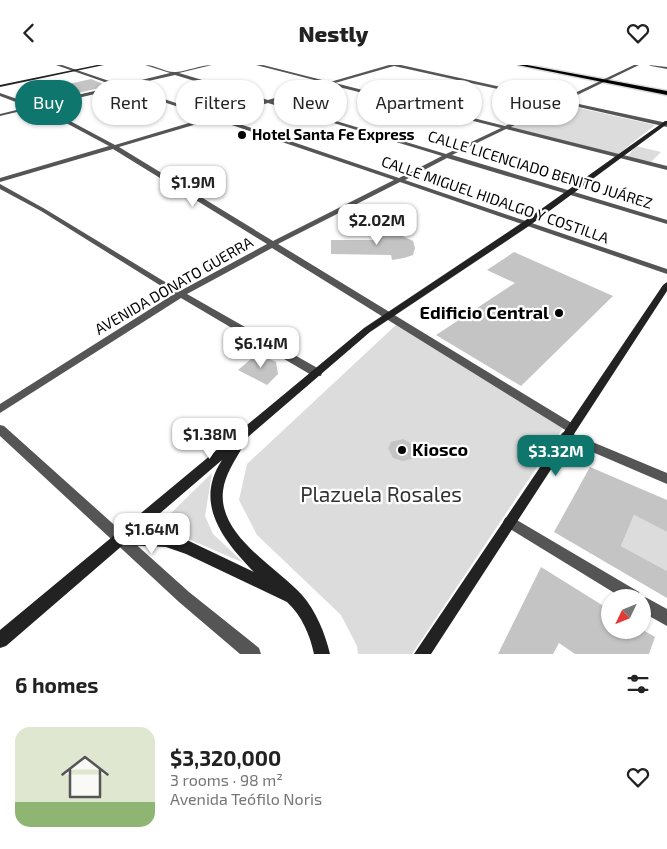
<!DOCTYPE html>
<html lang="en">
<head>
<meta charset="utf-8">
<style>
	:root { --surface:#fff; --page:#f2f2f2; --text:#222; --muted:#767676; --line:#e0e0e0; --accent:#0f766e }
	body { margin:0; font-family:"Exo 2",sans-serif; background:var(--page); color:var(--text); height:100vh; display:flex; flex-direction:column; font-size:19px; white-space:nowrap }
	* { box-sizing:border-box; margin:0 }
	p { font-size:16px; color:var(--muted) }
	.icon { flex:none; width:28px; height:28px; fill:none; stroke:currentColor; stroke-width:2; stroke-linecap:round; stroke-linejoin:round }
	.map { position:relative; height:589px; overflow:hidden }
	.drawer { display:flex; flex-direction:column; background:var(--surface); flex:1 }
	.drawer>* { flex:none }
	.banner { position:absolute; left:15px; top:15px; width:638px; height:45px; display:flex; gap:10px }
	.needle { width:32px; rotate:227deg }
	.controls { position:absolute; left:601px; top:524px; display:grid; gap:10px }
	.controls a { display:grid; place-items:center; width:50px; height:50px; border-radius:50%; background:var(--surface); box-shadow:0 1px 4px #0004; font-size:25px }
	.price { position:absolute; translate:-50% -42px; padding:0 11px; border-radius:10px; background:#fff; color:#222; font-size:16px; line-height:32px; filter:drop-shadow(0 1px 2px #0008) }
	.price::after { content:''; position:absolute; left:50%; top:30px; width:15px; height:11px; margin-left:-8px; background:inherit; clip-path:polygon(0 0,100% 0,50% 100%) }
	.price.on { background:var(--accent); color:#fff }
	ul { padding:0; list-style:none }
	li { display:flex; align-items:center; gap:15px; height:125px; padding:0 15px }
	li+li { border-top:1px solid var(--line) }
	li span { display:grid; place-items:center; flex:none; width:140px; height:100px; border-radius:15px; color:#555 }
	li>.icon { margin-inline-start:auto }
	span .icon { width:60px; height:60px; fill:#fffc; stroke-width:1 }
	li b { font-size:21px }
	h2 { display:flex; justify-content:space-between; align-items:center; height:60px; padding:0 15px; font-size:21px }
	.tag { padding:0 18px; border-radius:22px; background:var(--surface); box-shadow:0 1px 4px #0004; font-size:18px; line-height:45px }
	.tag.on { background:var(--accent); color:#fff }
	header { display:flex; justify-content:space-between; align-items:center; height:65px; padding:0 15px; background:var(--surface); font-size:22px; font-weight:800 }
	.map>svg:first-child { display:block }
	.green { fill:#dcdcdc }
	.building { fill:#c4c4c4 }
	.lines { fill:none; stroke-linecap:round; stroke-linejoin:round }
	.primary-casing { stroke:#dbdbdb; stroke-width:3 }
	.street { fill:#555; fill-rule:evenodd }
	.secondary { fill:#222; fill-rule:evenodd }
	.primary { fill:#000; fill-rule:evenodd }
	.poi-dot { fill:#000; stroke:#fff; stroke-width:2 }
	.labels { text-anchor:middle; stroke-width:4.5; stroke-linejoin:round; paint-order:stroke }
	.far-poi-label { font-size:15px; font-weight:bold; fill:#000; stroke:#fff; text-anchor:start }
	.far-street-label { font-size:15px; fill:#000; stroke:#fff }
	.poi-label { font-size:18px; font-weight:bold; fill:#000; stroke:#fff; text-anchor:end }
	.near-park-label { font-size:21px; fill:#333; stroke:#fff }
</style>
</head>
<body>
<header><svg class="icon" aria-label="back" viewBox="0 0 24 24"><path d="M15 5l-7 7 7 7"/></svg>Nestly<svg class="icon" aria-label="heart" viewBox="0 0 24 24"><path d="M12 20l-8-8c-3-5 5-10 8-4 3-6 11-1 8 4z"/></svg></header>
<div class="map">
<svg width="667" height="589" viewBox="0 0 667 589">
	<rect width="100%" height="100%" fill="#fff"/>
	<path class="green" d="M562 39 655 60 617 90 510 63Z
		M636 81 661 87 650 98 627 92Z
		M397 259 563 363 412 589H358L357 581 341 550 257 470 239 435 247 399Z
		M212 408 205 451 213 469 244 498 172 467 166 460 167 452Z
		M634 450 667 467V506L621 481Z"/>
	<path class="building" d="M91 14 108 21 34 38 15 31Z
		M377 165 392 166 413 176 415 183 413 190 404 193 392 195 391 190 331 189V175H380Z
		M514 187 613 231 521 321 436 270 515 218 487 205Z
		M258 288 276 297 278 309 267 320 238 305Z
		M403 374 414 380 416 388 411 394 403 396 393 393 388 383 391 377Z
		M590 402 667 435V467L634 450 621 481 667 506V533L554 467Z
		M541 502 610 545V565H643L655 572 649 589H575L559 578 553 589H498Z"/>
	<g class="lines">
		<g class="primary-casing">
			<path id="primary" d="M518 0H527L667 26V30Z"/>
		</g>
		<path class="street" d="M56 0H62L121 20 170 8 145 0C156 0 166 8 176 7 188 6 200 0 212 0L179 8 268 35 326 18 256 0H263L330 17 389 0H401L560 35 634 0H639L565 36 667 58V62L561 38 511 62 667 101V105L506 64 452 90 667 155V159L447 93 405 115 667 204V209L400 117 278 179 575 360 577 363 575 366 571 367 567 366 272 183 187 229 321 305 322 308 321 311H313L181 233 0 348V339L174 229 41 146 0 124V119L45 144 180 226 267 179 113 84 0 117V113L109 81 53 51 34 43 0 51V49L29 42 0 31V28L34 40 116 21ZM394 1 556 37 505 61 335 18ZM175 10 263 37 214 51 126 21ZM331 20 501 63 446 89 273 37ZM121 23 209 52 115 80 57 49 39 42ZM268 38 442 91 399 113 219 52ZM214 54 394 115 273 176 119 82Z
			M649 0 667 2V4L651 1Z
			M0 360 4 361 189 527 259 583 261 589H240L179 537 0 371Z
			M566 366 667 408V419L562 374 560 371 562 368Z
			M510 451 639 527 641 531 647 533 667 544V561L642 547V532H621L505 461 503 457 505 453Z"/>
		<path class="secondary" d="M97 0H104L0 22V20Z
			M665 56H667V59L529 161 370 267 241 378 243 381C235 396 225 409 223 426 218 471 277 502 302 530 316 546 325 568 330 589H314C310 570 302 551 287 537L186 489 166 482 123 480 6 581 0 583V565L364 263 523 157ZM222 395C193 439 224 476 254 507L189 476 166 470 137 468Z
			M667 217V226L431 589H414L663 220Z"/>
		<use href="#primary" class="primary"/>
	</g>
	<g class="poi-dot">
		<circle cx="242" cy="70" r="5"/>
		<circle cx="559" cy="248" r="5"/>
		<circle cx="402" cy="385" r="5"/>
	</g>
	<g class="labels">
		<g class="far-poi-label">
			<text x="252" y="75">Hotel Santa Fe Express</text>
		</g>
		<g class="far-street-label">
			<text transform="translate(540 105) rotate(17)" y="5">CALLE LICENCIADO BENITO JUÁREZ</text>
			<text transform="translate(495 135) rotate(19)" y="5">CALLE MIGUEL HIDALGO Y COSTILLA</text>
			<text transform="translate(174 221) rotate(-30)" y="5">AVENIDA DONATO GUERRA</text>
		</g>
		<g class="poi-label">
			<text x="549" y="254">Edificio Central</text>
			<text x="412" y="391" text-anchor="start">Kiosco</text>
		</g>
		<g class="near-park-label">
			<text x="381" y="437">Plazuela Rosales</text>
		</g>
	</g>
</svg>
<div class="controls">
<a><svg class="needle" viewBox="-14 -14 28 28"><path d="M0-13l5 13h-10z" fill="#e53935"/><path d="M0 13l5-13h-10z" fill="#767676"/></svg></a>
</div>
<b class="price" style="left:193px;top:143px">$1.9M</b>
<b class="price" style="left:377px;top:181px">$2.02M</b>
<b class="price" style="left:261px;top:304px">$6.14M</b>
<b class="price" style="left:210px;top:395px">$1.38M</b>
<b class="price on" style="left:556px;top:412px">$3.32M</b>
<b class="price" style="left:152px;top:490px">$1.64M</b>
<div class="banner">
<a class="tag on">Buy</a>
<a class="tag">Rent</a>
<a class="tag">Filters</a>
<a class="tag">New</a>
<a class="tag">Apartment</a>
<a class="tag">House</a>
</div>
</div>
<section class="drawer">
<h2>6 homes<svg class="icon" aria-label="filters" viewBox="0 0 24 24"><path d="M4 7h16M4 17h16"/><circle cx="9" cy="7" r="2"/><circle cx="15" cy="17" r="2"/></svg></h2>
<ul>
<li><span style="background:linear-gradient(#dfe7d0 75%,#8fb573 0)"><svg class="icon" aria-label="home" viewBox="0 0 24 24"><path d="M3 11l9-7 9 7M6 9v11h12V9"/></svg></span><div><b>$3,320,000</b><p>3 rooms · 98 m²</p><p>Avenida Teófilo Noris</p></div><svg class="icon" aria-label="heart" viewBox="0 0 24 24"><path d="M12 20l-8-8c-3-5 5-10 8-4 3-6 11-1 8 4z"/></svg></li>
</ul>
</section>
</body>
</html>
